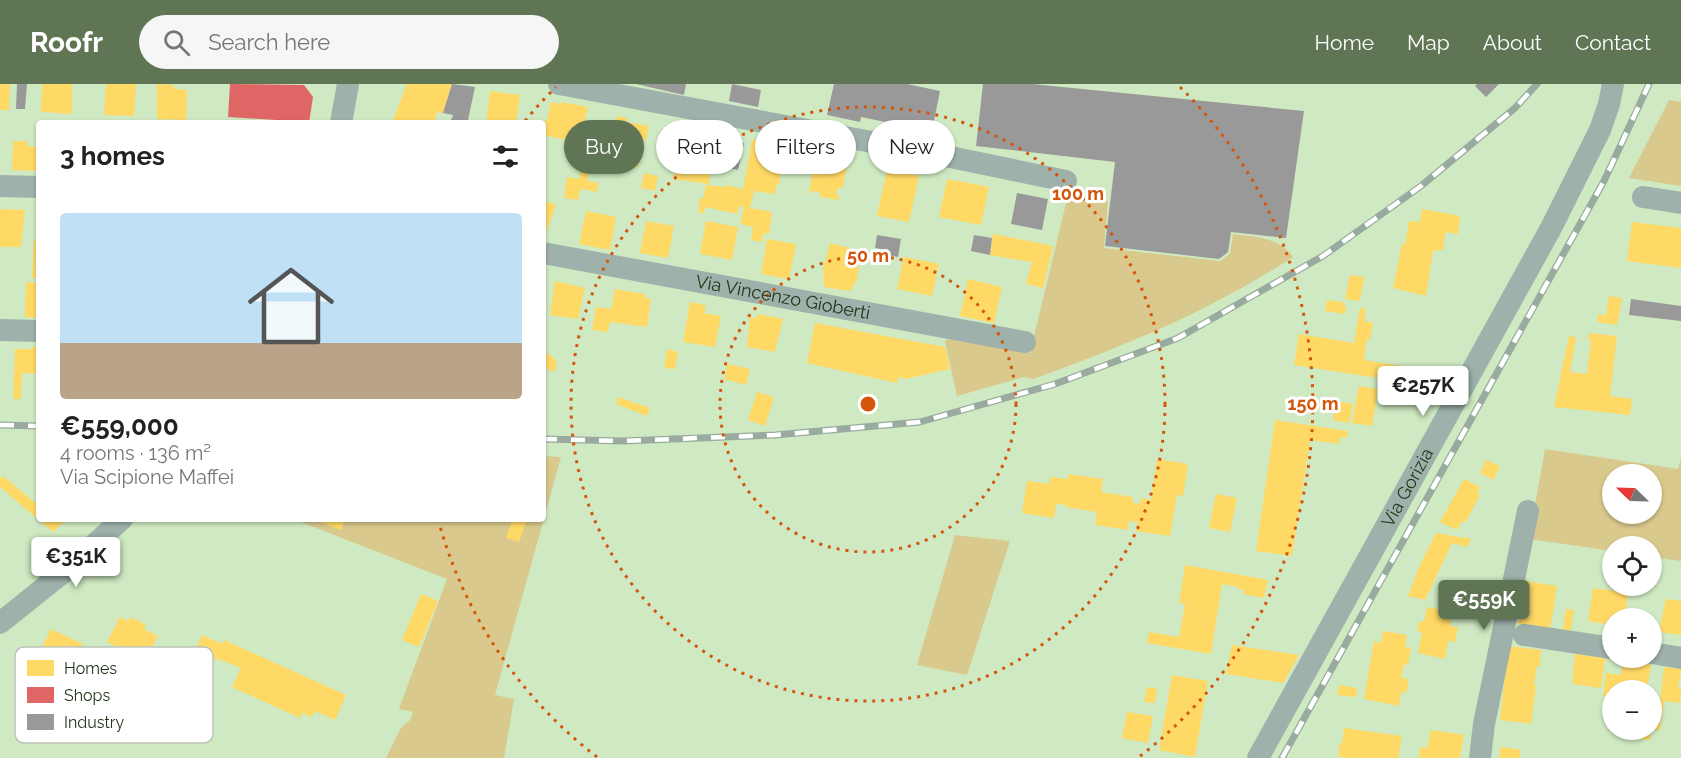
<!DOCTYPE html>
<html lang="en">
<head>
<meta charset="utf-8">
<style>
	:root { --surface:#fff; --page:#f6f6f6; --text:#222; --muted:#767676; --accent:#5f7554 }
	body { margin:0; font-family:Raleway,sans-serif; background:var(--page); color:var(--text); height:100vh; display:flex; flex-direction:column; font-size:22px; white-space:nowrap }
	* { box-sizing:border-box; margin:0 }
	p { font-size:20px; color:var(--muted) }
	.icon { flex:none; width:33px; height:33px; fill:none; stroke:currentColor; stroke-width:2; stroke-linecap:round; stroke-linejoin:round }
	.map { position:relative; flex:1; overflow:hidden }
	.side { position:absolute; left:36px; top:36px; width:510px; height:402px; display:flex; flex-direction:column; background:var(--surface); border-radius:6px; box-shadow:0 2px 4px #0004 }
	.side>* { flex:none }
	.guide { position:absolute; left:564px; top:36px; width:570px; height:54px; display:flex; gap:12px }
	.needle { width:39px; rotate:293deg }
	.fabs { position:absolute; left:1602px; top:380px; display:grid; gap:12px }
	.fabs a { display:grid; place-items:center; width:60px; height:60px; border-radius:50%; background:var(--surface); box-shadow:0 2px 4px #0004; font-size:30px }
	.price { position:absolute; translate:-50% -51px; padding:0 14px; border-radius:6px; background:#fff; color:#222; font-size:20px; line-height:39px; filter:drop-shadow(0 2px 3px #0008) }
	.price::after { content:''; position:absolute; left:50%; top:36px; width:18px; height:14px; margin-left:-9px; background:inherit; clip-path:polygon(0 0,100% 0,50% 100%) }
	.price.selected { background:var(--accent); color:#fff }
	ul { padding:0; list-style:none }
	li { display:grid; align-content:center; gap:12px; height:318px; padding:0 24px }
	li span { display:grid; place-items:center; height:186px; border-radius:6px; color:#555 }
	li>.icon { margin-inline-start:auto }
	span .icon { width:108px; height:108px; fill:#fffc; stroke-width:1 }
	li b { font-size:26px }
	h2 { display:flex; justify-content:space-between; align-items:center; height:72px; padding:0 24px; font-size:26px }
	.tag { padding:0 21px; border-radius:27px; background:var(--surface); box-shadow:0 2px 4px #0004; font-size:21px; line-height:54px }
	.tag.selected { background:var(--accent); color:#fff }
	header { display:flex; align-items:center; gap:36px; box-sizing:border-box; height:84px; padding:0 30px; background:var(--accent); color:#fff }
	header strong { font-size:28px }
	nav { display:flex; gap:33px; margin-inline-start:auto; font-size:21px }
	.search { width:420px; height:54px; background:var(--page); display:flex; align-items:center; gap:15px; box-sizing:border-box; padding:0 21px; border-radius:33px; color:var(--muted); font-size:22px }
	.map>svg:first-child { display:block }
	.green { fill:#d9c98c; fill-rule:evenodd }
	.homes { fill:#ffd966 }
	.shops { fill:#e06666 }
	.industry { fill:#999 }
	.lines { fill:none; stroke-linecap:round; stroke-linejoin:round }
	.street { stroke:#9eb1ab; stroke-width:22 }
	.rail-casing { stroke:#99ab9f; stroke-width:7 }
	.rail { stroke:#fff; stroke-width:4.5; stroke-dasharray:14; stroke-linecap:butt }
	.ring { fill:none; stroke:#d4560d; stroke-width:3; stroke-dasharray:3 6 }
	.labels { text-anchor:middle; stroke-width:6; stroke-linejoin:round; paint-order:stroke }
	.street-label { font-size:18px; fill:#233619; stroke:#fff }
	.key { fill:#fff; stroke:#bdc3ba; stroke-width:1.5 }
	.key-label { font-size:16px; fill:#233619 }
	.centre { fill:#d4560d; stroke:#fff; stroke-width:3 }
	.ring-label { font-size:18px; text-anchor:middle; font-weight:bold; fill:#d4560d; stroke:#fff; stroke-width:6; stroke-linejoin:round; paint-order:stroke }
</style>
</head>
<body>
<header>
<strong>Roofr</strong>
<div class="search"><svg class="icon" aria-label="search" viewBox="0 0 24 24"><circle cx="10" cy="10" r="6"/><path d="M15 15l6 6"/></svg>Search here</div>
<nav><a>Home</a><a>Map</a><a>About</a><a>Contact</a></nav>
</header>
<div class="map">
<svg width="1681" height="674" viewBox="0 0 1681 674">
	<rect width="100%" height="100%" fill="#cfeac2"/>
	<path class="green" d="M1669 16 1681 18V102L1629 94Z
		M1069 107 1108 117 1104 164 1220 177 1230 170 1233 150C1256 153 1279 153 1293 173 1212 226 1123 263 1033 295L1024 293 957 312 945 257 954 253 1030 269Z
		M1545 365 1678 385 1681 373V477L1652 473V462H1612V467L1529 455ZM1612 390H1652V429H1612Z
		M543 372 561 373 495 611 514 615 504 674H386L401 644 410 636 413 628 399 625 447 495 293 435H543Z
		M955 451 1010 457 967 591 917 581Z"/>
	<path class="homes" d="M0 0H10L9 26H0Z
		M42 0H72V30L41 28Z
		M106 0H136L134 32 104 31Z
		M157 0 174 1V5L187 6 186 36 157 35Z
		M407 0H452L443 29 438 28 433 39H394L395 37 393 36Z
		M490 7 520 11 516 39H486Z
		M551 18 561 20V18L588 23 580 59 543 51 545 36 547 37Z
		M617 32 627 34V38L649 42 646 56 643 55 638 83 609 77 617 47H614Z
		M686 41 699 44 698 49 714 52 709 76H712L709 100 673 95Z
		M752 56 786 62 779 100H777L775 110 754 107 750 124 772 128 769 150 763 149 762 158 751 156 753 143 740 140 744 123 739 122 738 130 705 123 704 129 698 128 700 114 703 115 706 101 726 103V101L743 105Z
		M13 57H27V62L37 63 36 87 12 86Z
		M817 72 831 74V72L836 73 835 75 844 76 845 73 848 74 843 104 838 103 836 111H839V116L820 113V108L812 107 811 110 809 109 814 78H816Z
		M582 79 590 81 587 97 599 99 597 108 580 105 578 116 564 114 567 93 579 95Z
		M887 85 919 92 909 138 877 132Z
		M644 89 658 92 655 107 641 104Z
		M947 95 989 103 981 141 939 133Z
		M543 116 556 121 543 156Z
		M0 125 25 126 21 163H0Z
		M1422 125 1460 132 1458 151 1448 148 1445 150 1443 166 1433 167 1426 212 1393 204 1402 160 1405 161 1409 137 1420 138Z
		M586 127 616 133 610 166 579 160Z
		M646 137 674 142 668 174 640 169Z
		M706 137 738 143 732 176 700 170Z
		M1632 138 1681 144V184L1627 177Z
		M993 150 1053 162 1043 204 1026 200 1032 178 990 171Z
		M767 155 796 160 789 195 761 190Z
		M34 156H39V194H32Z
		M830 159 857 166V178L859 179 857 196 850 207 824 203 823 185Z
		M904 173 939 180 932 212 897 205Z
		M1350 191 1364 193 1360 217 1345 215Z
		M968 195 1002 203 994 239 960 232Z
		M555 197 585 204 578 235 550 231Z
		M26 198 39 199V234L25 233Z
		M615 205 645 210 644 213 651 215 647 243 610 238 608 248 592 246 596 223 611 225Z
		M1609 212 1622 214 1617 241 1597 238 1598 230 1606 232Z
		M1327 216 1343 218V221L1346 222 1345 230 1325 227Z
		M690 218 706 221 704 229 721 232 715 263 683 258Z
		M1360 224 1366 225 1364 237 1373 239 1370 256 1367 255 1364 276 1401 282 1398 297 1294 281 1299 250 1354 259Z
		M758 230 783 235 775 268 747 263 750 233 757 234Z
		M815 239 945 263 950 285 906 295 898 293 897 299 807 279Z
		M1590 249 1617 252 1610 312 1632 315 1630 331 1554 323 1569 252 1576 253 1570 288 1587 290 1591 255H1587Z
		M32 263H39V290L22 289 21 315H13L15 265H32Z
		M667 265 678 268 675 285 664 284Z
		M543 267 554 274 557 281 554 288 543 283Z
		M728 280 750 285 746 301 724 295Z
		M1359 302 1378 305 1372 342 1352 339Z
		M757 308 774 313 765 342 748 336Z
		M618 313 650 324 647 332 616 320Z
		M1336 317 1353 320 1349 339 1333 336Z
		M1275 336 1348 347 1347 354 1340 353 1339 360 1310 356 1292 472 1256 467Z
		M1157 375 1188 380 1183 412 1177 411 1170 452 1136 447 1138 438 1129 437 1128 446 1095 441 1097 428 1066 423V421L1056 420 1054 434 1022 429 1027 397 1049 400 1050 393 1068 395V390L1103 395 1101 408 1133 413 1132 418 1140 420 1141 414 1151 416Z
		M1486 376 1500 382 1493 396 1480 389Z
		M3 392 39 422V435H67L53 448 0 403V395Z
		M1464 395 1480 403 1477 409 1480 411 1465 439 1462 437 1457 446 1440 438Z
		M1216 410 1237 414 1230 448 1209 444Z
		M312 435H335L344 438 341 446Z
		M513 435 527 436 519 458 506 454Z
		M1436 449 1471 455 1467 463 1452 459 1425 516 1408 512 1420 481Z
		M1185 481 1268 496 1264 514 1243 510 1244 506 1238 505V503L1222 500 1211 570 1147 559 1149 548 1179 553 1185 520 1179 519Z
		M1525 497 1557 502 1550 546 1518 540Z
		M1593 504 1628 509 1625 534H1612V541L1588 537Z
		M421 510 438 517 419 563 402 556Z
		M1666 515 1681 517V551L1659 548Z
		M1427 523 1452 528 1450 542 1458 543 1455 558 1448 557 1445 575 1418 569 1422 548 1417 547 1419 537 1424 538Z
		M1566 525 1574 526 1570 551 1562 550Z
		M120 533 128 537 131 533 146 541 144 545 158 552 146 575 136 570 133 577 113 566 115 562 107 558Z
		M51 545 83 560 71 585 58 579 56 583 37 573Z
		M1383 547 1407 551 1405 563 1411 564 1408 581 1404 580 1401 594 1409 595 1406 609 1401 608 1399 622 1364 615 1374 557 1381 559Z
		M202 551 222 560 224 556 346 611 335 636 315 627 312 633 302 629 300 634 232 603 241 584 216 574 200 609 178 599 189 575 191 576Z
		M1232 561 1299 571 1283 599 1226 590Z
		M1508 562 1541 566 1540 582H1537L1534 601 1536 602 1531 640 1500 636Z
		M1575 570 1605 574 1601 604 1572 600Z
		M1623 576 1651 580 1647 606H1612V613L1603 612 1606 589 1621 591Z
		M1664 583 1681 585 1678 604H1681L1680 619 1664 617 1660 646 1652 645V629L1655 616 1660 617Z
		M1172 591 1208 597 1195 673 1159 666Z
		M1339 601 1357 604 1356 613 1337 611Z
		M1147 603 1157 605 1155 619 1144 618Z
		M1127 628 1153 632 1148 659 1122 654Z
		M1344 644 1402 652 1398 674H1347L1338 672 1340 659 1342 660Z
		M1642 645H1651L1650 656 1640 655Z
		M1431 646 1464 651 1460 674H1419L1420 663 1427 664Z
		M1501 663 1521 666 1519 674H1499Z"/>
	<path class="shops" d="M230 0 304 1 313 13 309 39H276L277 36 228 33Z"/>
	<path class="industry" d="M17 0H27L25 25H16Z
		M452 0 475 3 468 36 478 39H450L453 31 443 29Z
		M636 0H686L684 11Z
		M732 0 761 6 758 23 729 17Z
		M834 0H907L940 7 931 52 899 46 900 41 861 33 860 38 827 31Z
		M983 0H1032L1304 27 1286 154 1231 148 1228 168 1219 175 1105 162 1115 78 976 62Z
		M1477 0H1499L1486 13 1475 2Z
		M735 57 744 59 738 86 729 84Z
		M1017 109 1048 115 1042 146 1011 140Z
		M877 151 901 155 898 173 887 171V166L875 164Z
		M974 151 992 154 990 171 971 167Z
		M1631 215 1681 222V237L1629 231Z"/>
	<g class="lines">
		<g class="street">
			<path d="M559 0 931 69 1066 97"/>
			<path d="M341 39 348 0"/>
			<path d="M0 102 39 103"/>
			<path d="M1643 113 1681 119"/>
			<path id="s1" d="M543 169 1025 258"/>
			<path d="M0 246 39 247"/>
			<path d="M0 539 70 483 122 435"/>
			<path d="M1524 551 1612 564"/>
			<path d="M1652 569 1681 574"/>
			<path id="s2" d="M1258 674 1551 144 1600 46 1609 20 1613 0"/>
			<path d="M1480 674 1484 640 1528 427"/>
		</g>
		<g class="rail-casing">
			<path id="rail" d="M0 341 39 342
				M543 355 623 357 775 351 920 338 1055 300 1178 254 1323 172 1421 102 1515 24 1537 0
				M1282 674 1604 97 1649 0"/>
		</g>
		<use href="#rail" class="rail"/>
	</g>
	<g class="ring">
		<circle cx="868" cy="320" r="148"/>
		<circle cx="868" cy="320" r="297"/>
		<path d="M597 673A445 445 0 0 1 438 435M525 37A445 445 0 0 1 556 3M1180 3A445 445 0 0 1 1139 673"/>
	</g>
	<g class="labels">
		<g class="street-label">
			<text dy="6" stroke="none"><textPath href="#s1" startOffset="244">Via Vincenzo Gioberti</textPath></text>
			<text dy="6" stroke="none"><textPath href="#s2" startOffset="309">Via Gorizia</textPath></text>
		</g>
	</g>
	<rect x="15" y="563" width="198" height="96" rx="9" class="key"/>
	<rect x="27" y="576" width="27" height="16" fill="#ffd966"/>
	<rect x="27" y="603" width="27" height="16" fill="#e06666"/>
	<rect x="27" y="630" width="27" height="16" fill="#999"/>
	<g class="key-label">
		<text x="64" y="590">Homes</text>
		<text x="64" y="617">Shops</text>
		<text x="64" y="644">Industry</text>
	</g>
	<circle cx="868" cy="320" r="9" class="centre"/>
	<g class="ring-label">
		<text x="1078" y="116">100 m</text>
		<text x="868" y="178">50 m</text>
		<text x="1313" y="326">150 m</text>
	</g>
</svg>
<div class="fabs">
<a><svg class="needle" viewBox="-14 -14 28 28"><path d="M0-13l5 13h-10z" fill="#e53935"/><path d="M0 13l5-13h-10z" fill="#767676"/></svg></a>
<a><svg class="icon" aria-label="locate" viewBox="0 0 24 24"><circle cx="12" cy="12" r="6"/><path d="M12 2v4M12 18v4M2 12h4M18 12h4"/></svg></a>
<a>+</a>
<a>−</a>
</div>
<b class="price" style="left:1423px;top:333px">€257K</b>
<b class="price" style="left:76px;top:504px">€351K</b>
<b class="price selected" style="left:1484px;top:547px">€559K</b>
<div class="guide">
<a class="tag selected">Buy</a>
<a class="tag">Rent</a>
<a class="tag">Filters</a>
<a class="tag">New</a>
</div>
<section class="side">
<h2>3 homes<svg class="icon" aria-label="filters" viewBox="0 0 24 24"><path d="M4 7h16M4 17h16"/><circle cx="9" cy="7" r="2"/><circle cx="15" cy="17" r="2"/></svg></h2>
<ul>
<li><span style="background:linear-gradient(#bfe0f5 70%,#b9a48a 0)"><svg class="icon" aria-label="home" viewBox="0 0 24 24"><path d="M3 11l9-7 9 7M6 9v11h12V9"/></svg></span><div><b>€559,000</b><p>4 rooms · 136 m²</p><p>Via Scipione Maffei</p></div></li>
</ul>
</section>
</div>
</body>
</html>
